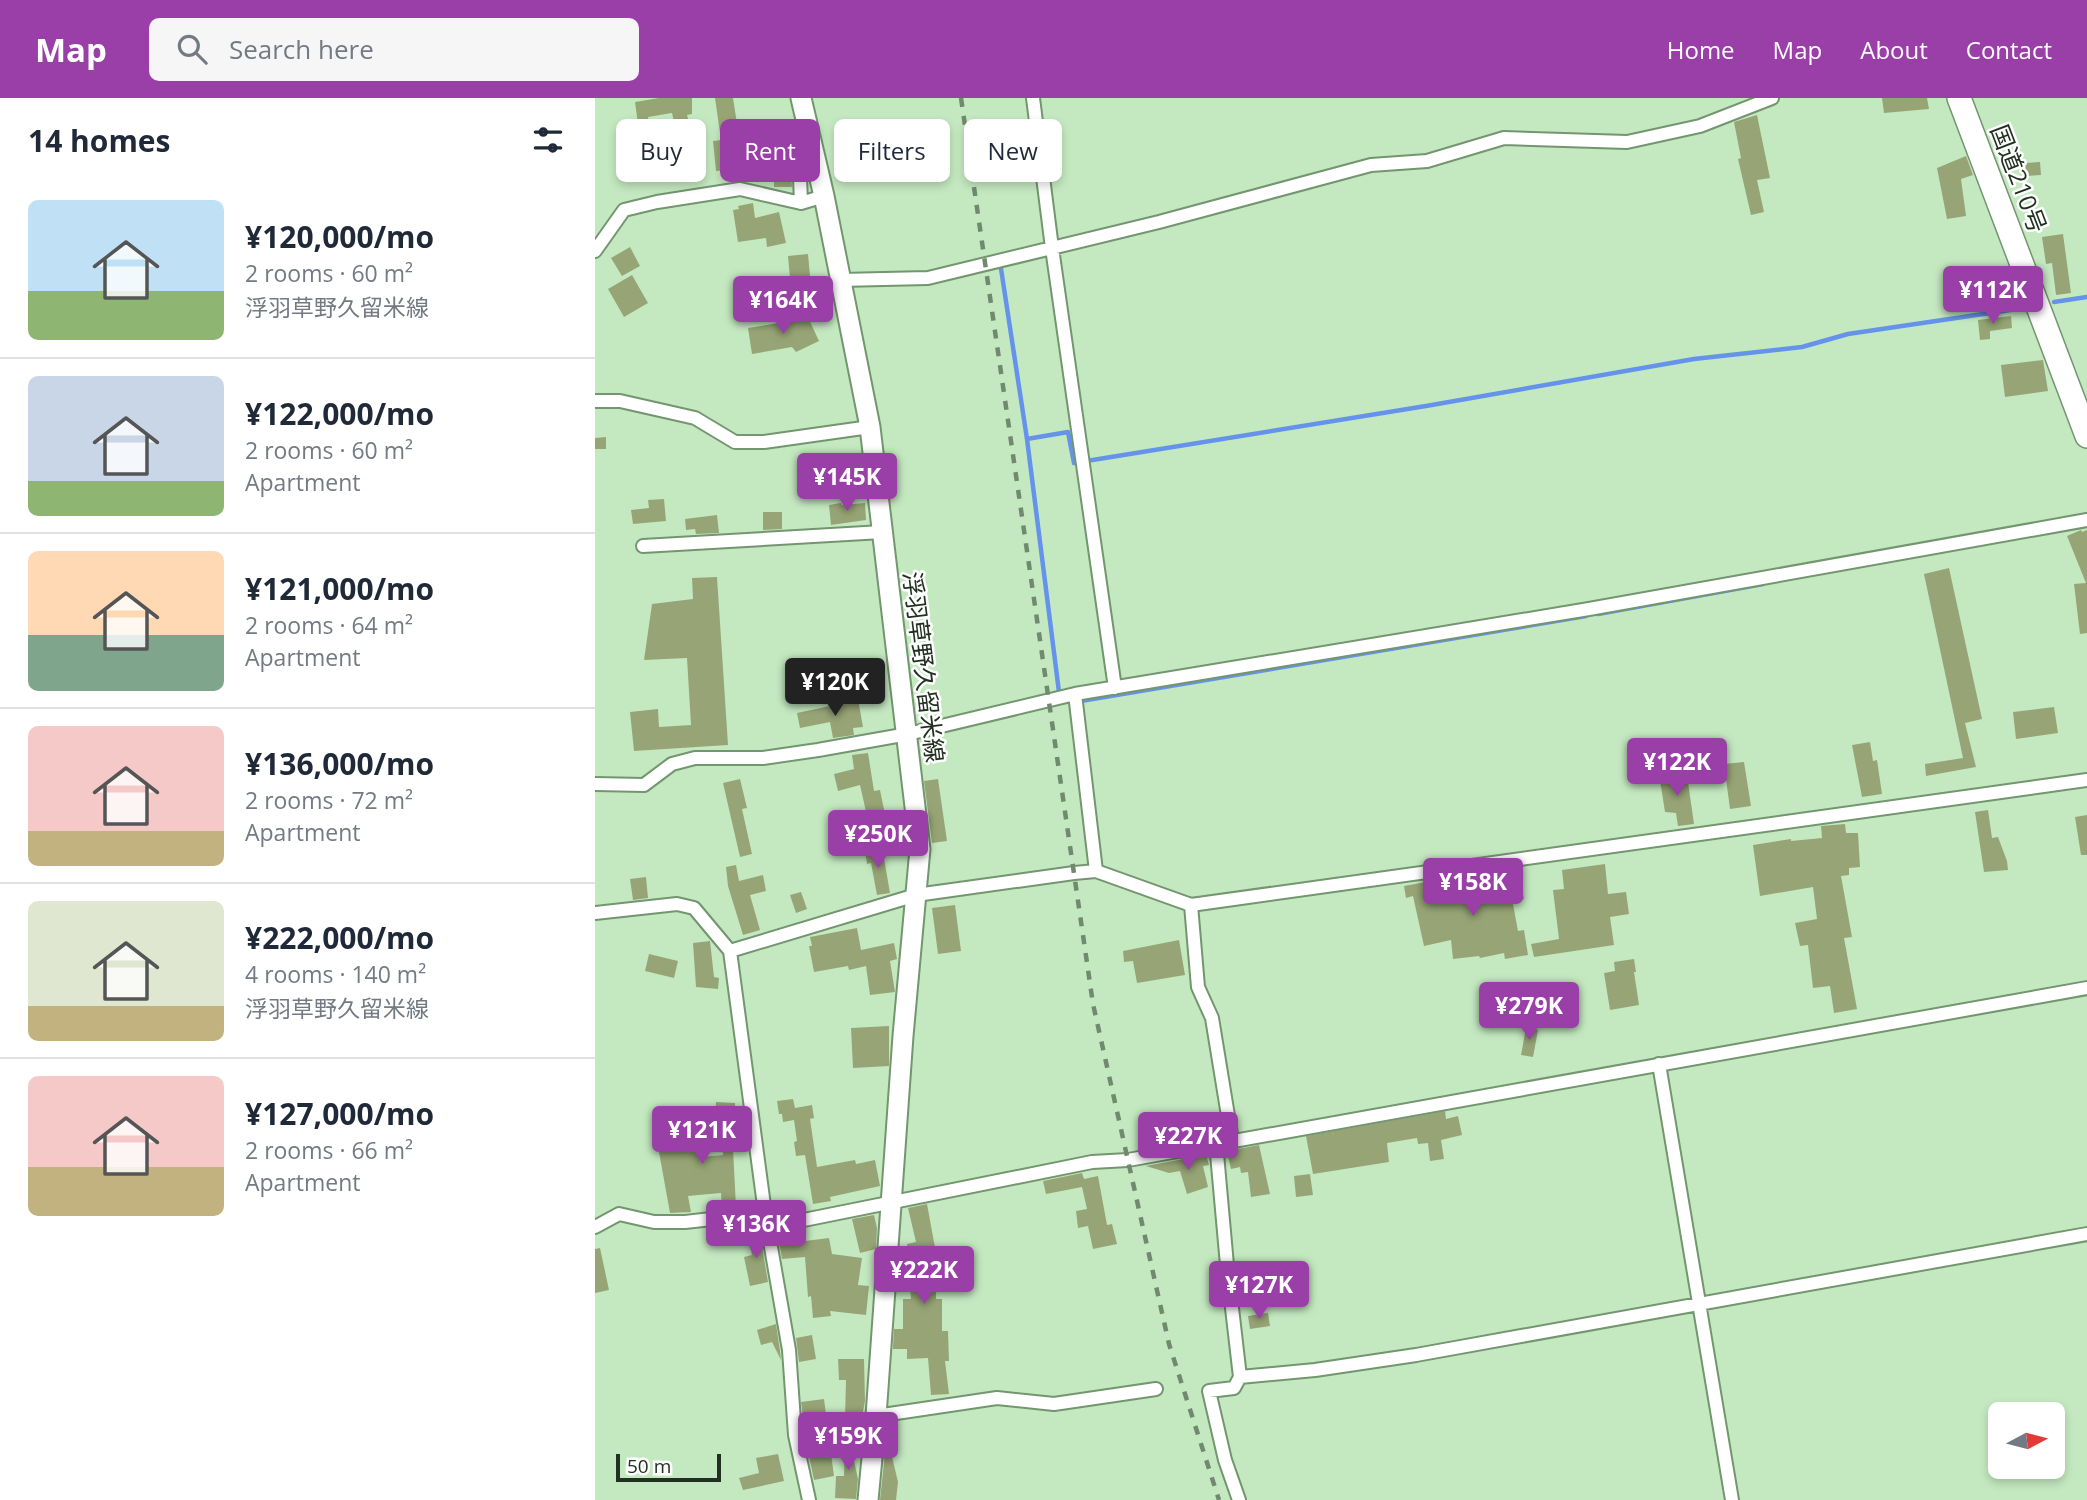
<!DOCTYPE html>
<html lang="en">
<head>
<meta charset="utf-8">
<style>
	:root { --surface:#fff; --page:#f6f6f7; --text:#1f2937; --muted:#747a83; --line:#e0e1e3; --accent:#9a3ea8 }
	body { margin:0; font-family:"Open Sans","Noto Sans JP",sans-serif; background:var(--page); color:var(--text); height:100vh; display:flex; flex-direction:column; font-size:26px; white-space:nowrap }
	* { box-sizing:border-box; margin:0 }
	p { font-size:23px; color:var(--muted) }
	.icon { flex:none; width:38px; height:38px; fill:none; stroke:currentColor; stroke-width:2; stroke-linecap:round; stroke-linejoin:round }
	.map { position:relative; flex:1; overflow:hidden }
	.panel { display:flex; flex-direction:column; background:var(--surface); width:595px }
	.panel>* { flex:none }
	.hud { position:absolute; left:21px; top:21px; width:665px; height:63px; display:flex; gap:14px }
	.needle { width:46px; rotate:83deg }
	.buttons { position:absolute; left:1393px; top:1304px; display:grid; gap:14px }
	.buttons a { display:grid; place-items:center; width:77px; height:77px; border-radius:10px; background:var(--surface); box-shadow:0 4px 10px #0003; font-size:35px }
	.scale { position:absolute; left:21px; bottom:18px; width:105px; box-sizing:border-box; padding-left:7px; border:4px solid #223021; border-top:0; font-size:19px; line-height:24px; white-space:nowrap; color:#223021; -webkit-text-stroke:5px #fefefe; paint-order:stroke }
	.price { position:absolute; translate:-50% -60px; padding:0 16px; border-radius:7px; background:var(--accent); color:#fff; font-size:23px; line-height:46px; filter:drop-shadow(0 2px 4px #0008) }
	.price::after { content:''; position:absolute; left:50%; top:42px; width:21px; height:16px; margin-left:-10px; background:inherit; clip-path:polygon(0 0,100% 0,50% 100%) }
	.price.selected { background:#222; color:#fff }
	ul { padding:0; list-style:none }
	li { display:flex; align-items:center; gap:21px; height:175px; padding:0 28px }
	li+li { border-top:2px solid var(--line) }
	li span { display:grid; place-items:center; flex:none; width:196px; height:140px; border-radius:10px; color:#555 }
	li>.icon { margin-inline-start:auto }
	span .icon { width:84px; height:84px; fill:#fffc; stroke-width:1 }
	li b { font-size:30px }
	h2 { display:flex; justify-content:space-between; align-items:center; height:84px; padding:0 28px; font-size:30px }
	.chip { padding:0 24px; border-radius:10px; background:var(--surface); box-shadow:0 4px 10px #0003; font-size:24px; line-height:63px }
	.chip.selected { background:var(--accent); color:#fff }
	header { display:flex; align-items:center; gap:42px; box-sizing:border-box; height:98px; padding:0 35px; background:var(--accent); color:#fff }
	header strong { font-size:33px }
	nav { display:flex; gap:38px; margin-inline-start:auto; font-size:24px }
	.search { width:490px; height:63px; background:var(--page); display:flex; align-items:center; gap:18px; box-sizing:border-box; padding:0 24px; border-radius:10px; color:var(--muted); font-size:26px }
	main { display:flex; flex:1; min-height:0 }
	.map>svg:first-child { display:block }
	.lines { fill:none; stroke-linecap:round; stroke-linejoin:round }
	.stream { stroke:#6593ec; stroke-width:4.5 }
	.building { fill:#97a576 }
	.street-casing { stroke:#73956f; stroke-width:16 }
	.primary-casing { stroke:#73956f; stroke-width:23 }
	.highway-casing { stroke:#73956f; stroke-width:26 }
	.street { stroke:#fff; stroke-width:12 }
	.primary { stroke:#fff; stroke-width:19 }
	.highway { stroke:#fff; stroke-width:23 }
	.rail { stroke:#718a6f; stroke-width:4.5; stroke-dasharray:9 9; stroke-linecap:butt }
	.labels { text-anchor:middle; stroke-width:5; stroke-linejoin:round; paint-order:stroke }
	.street-label { font-size:24px; fill:#223021; stroke:#fefefe }
</style>
</head>
<body>
<header>
<strong>Map</strong>
<div class="search"><svg class="icon" aria-label="search" viewBox="0 0 24 24"><circle cx="10" cy="10" r="6"/><path d="M15 15l6 6"/></svg>Search here</div>
<nav><a>Home</a><a>Map</a><a>About</a><a>Contact</a></nav>
</header>
<main>
<section class="panel">
<h2>14 homes<svg class="icon" aria-label="filters" viewBox="0 0 24 24"><path d="M4 7h16M4 17h16"/><circle cx="9" cy="7" r="2"/><circle cx="15" cy="17" r="2"/></svg></h2>
<ul>
<li><span style="background:linear-gradient(#bfe0f5 65%,#8fb573 0)"><svg class="icon" aria-label="home" viewBox="0 0 24 24"><path d="M3 11l9-7 9 7M6 9v11h12V9"/></svg></span><div><b>¥120,000/mo</b><p>2 rooms · 60 m²</p><p>浮羽草野久留米線</p></div></li>
<li><span style="background:linear-gradient(#c9d6e8 75%,#8fb573 0)"><svg class="icon" aria-label="home" viewBox="0 0 24 24"><path d="M3 11l9-7 9 7M6 9v11h12V9"/></svg></span><div><b>¥122,000/mo</b><p>2 rooms · 60 m²</p><p>Apartment</p></div></li>
<li><span style="background:linear-gradient(#ffd9b3 60%,#7fa58c 0)"><svg class="icon" aria-label="home" viewBox="0 0 24 24"><path d="M3 11l9-7 9 7M6 9v11h12V9"/></svg></span><div><b>¥121,000/mo</b><p>2 rooms · 64 m²</p><p>Apartment</p></div></li>
<li><span style="background:linear-gradient(#f6c9c9 75%,#c2b280 0)"><svg class="icon" aria-label="home" viewBox="0 0 24 24"><path d="M3 11l9-7 9 7M6 9v11h12V9"/></svg></span><div><b>¥136,000/mo</b><p>2 rooms · 72 m²</p><p>Apartment</p></div></li>
<li><span style="background:linear-gradient(#dfe7d0 75%,#c2b280 0)"><svg class="icon" aria-label="home" viewBox="0 0 24 24"><path d="M3 11l9-7 9 7M6 9v11h12V9"/></svg></span><div><b>¥222,000/mo</b><p>4 rooms · 140 m²</p><p>浮羽草野久留米線</p></div></li>
<li><span style="background:linear-gradient(#f6c9c9 65%,#c2b280 0)"><svg class="icon" aria-label="home" viewBox="0 0 24 24"><path d="M3 11l9-7 9 7M6 9v11h12V9"/></svg></span><div><b>¥127,000/mo</b><p>2 rooms · 66 m²</p><p>Apartment</p></div></li>
</ul>
</section>
<div class="map">
<svg width="1492" height="1402" viewBox="0 0 1492 1402">
	<rect width="100%" height="100%" fill="#c4e9c0"/>
	<g class="lines">
		<path class="stream" d="M405 164 432 341 464 594
			M1459 204 1492 199
			M432 341 473 334 479 365 831 308 1099 261 1207 249 1253 236 1422 211
			M1003 516 1168 486
			M486 603 991 518"/>
	</g>
	<path class="building" d="M64 0H97V16L92 17 99 44 100 80H87L85 27 80 28 77 15 53 19 59 49 64 48 67 81 46 82 42 41H45L40 4Z
		M120 0H138L143 32 140 33 144 71 121 73 118 43 126 42Z
		M1287 0H1332L1334 11 1289 15Z
		M1162 17 1175 80 1162 82 1169 114 1156 117 1143 61 1146 60 1139 24Z
		M197 32 195 54 197 89H179V83H175L174 52H170L167 37Z
		M1371 58 1378 77 1366 81 1371 118 1352 121 1342 70Z
		M1445 64 1446 77 1431 78 1430 65Z
		M158 105 160 120 184 114 191 145 172 149 171 140 143 144 138 112 144 111 143 108Z
		M1468 136 1476 195 1461 197 1457 165 1451 166 1447 139Z
		M35 149 45 168 27 178 16 160Z
		M213 156 215 178 195 180 193 158Z
		M37 177 53 205 29 219 13 191Z
		M211 215 224 243 201 254 197 249 157 256 153 230 190 224Z
		M1416 218 1417 230 1395 233V241L1385 242 1383 222Z
		M1448 262 1453 293 1410 299 1406 267Z
		M11 339V351H0V340Z
		M69 401 71 423 38 426 36 412 54 410 53 402Z
		M246 405 247 407 270 405 271 422 236 427 234 407Z
		M168 414H187V431L168 432Z
		M122 417 124 435 101 436 100 431 91 432 90 421Z
		M1486 432 1487 434 1492 432V535L1485 536 1479 486 1491 485 1472 438Z
		M1354 470 1387 621 1370 625 1381 669 1331 678 1330 666 1368 660 1329 476Z
		M122 479 133 647 39 653 35 614 63 611 64 629 96 627 92 560 49 562 57 506 98 501 97 480Z
		M263 601 268 629 258 630 259 637 238 640 235 624 205 630 202 615 235 608 234 605Z
		M1459 609 1463 635 1421 641 1418 614Z
		M1275 644 1278 663 1282 662 1287 696 1267 699 1257 647Z
		M273 655 279 693 285 692 294 736 275 740 274 727 265 687 243 693 239 676 259 671 257 657Z
		M1149 664 1156 708 1135 711 1129 666Z
		M1079 674 1080 681 1093 684 1099 726 1083 728 1081 715 1070 714 1064 676Z
		M145 681 152 710 147 711 157 756 145 759 128 685Z
		M343 681 352 743 337 745 329 683Z
		M1393 712 1397 740 1403 739 1412 763 1413 772 1389 774 1380 714Z
		M1492 717V757H1486L1480 719Z
		M1250 726 1251 735H1263L1265 769 1254 770V777L1246 778 1257 839 1249 840 1262 911 1239 915 1235 888 1218 890 1213 847 1205 848 1200 825 1222 821 1218 789 1165 798 1158 747 1196 741V743L1227 740 1226 728Z
		M287 749 295 795 282 797 276 765 272 766 270 752Z
		M1010 766 1013 796 1031 794 1034 816 1015 819 1019 847 939 859 936 846 964 841 958 792 969 791 967 772Z
		M141 767 144 783 168 777 171 793 155 797 165 832 148 837 133 788 131 769Z
		M923 771 929 801 918 806 923 833 929 832 933 857 910 861 909 855 885 860 884 858 858 861 856 842 829 848 818 798 811 800 809 788 836 783 839 798 862 794 863 797 898 790 896 777Z
		M51 779 53 800 38 802 35 781Z
		M206 794 212 811 201 815 195 797Z
		M360 807 366 853 343 856 337 810Z
		M262 830 266 852 299 845 302 861 295 863 300 894 275 897 271 868 254 872 253 868 219 874 214 848H217L215 839Z
		M584 842 590 877 542 885 538 863 529 864 528 853Z
		M115 843 119 879 124 880 123 891 101 889 98 845Z
		M54 856 83 863 79 880 50 873Z
		M1039 861 1041 874H1039L1044 907 1015 912 1009 875 1020 873 1019 864Z
		M294 928V968L258 970 256 930Z
		M931 930 943 932 938 959 926 957Z
		M198 1001 200 1010 217 1007 219 1020 215 1021 222 1069 260 1062 261 1066 280 1062 285 1088 235 1099 236 1103 218 1106 210 1057 201 1058 199 1044 202 1043 199 1022 188 1024 187 1016H184L182 1003Z
		M121 1004 140 1005 141 1051H138L141 1109 127 1111 126 1095 93 1098 96 1114 75 1115 64 1054 85 1052 83 1035 102 1032 106 1059 128 1057 125 1023 120 1022Z
		M850 1013 851 1021 863 1018 867 1037 846 1042 849 1061 835 1063 833 1045 823 1046 822 1040 792 1045 794 1064 718 1076 711 1038Z
		M664 1047 675 1096 656 1099 653 1074 646 1075 645 1069 636 1071 632 1053Z
		M611 1057 614 1067 608 1068 613 1089 592 1096 585 1073 574 1075 551 1068Z
		M487 1075 489 1081 503 1078 512 1127 517 1126 522 1146 498 1151 493 1128 483 1130 481 1113 492 1111 487 1089 451 1096 448 1083Z
		M715 1076 718 1097 701 1099 699 1078Z
		M332 1106 341 1155V1201H347V1233H353L354 1263H350L354 1296 336 1297 333 1260 312 1261V1251H298V1249L299 1231H308V1201H316L312 1146 321 1144 313 1110Z
		M279 1117 282 1130 281 1151 265 1155 257 1121Z
		M164 1130 173 1184 155 1188 149 1159 157 1157 152 1132Z
		M209 1140 210 1143 234 1140 237 1156 267 1160 263 1187 274 1188 271 1217 235 1213 236 1218 218 1220 216 1198 213 1199 210 1159 187 1161 184 1143Z
		M5 1150 14 1192 0 1195V1151Z
		M673 1215 675 1228 655 1231 653 1218Z
		M181 1226 185 1253 186 1262 177 1244 166 1247 162 1232Z
		M217 1237 221 1261 204 1264 201 1240Z
		M243 1261H269L270 1303 267 1319 250 1321 251 1282H244Z
		M229 1301 232 1324 209 1327 206 1304Z
		M265 1337 266 1347 256 1349 263 1381 261 1401 240 1400 241 1378H249L250 1339Z
		M234 1341 239 1378 219 1382 211 1344Z
		M291 1346H294L303 1384 301 1402H285Z
		M183 1356 189 1383 148 1392 144 1380 164 1375 161 1360Z"/>
	<g class="lines">
		<g class="street-casing">
			<path id="street" d="M438 0 457 150 520 590
				M206 105 204 54 207 25
				M0 153 29 112 62 104 145 91 206 105 229 98
				M245 182 333 180 564 124 776 67 832 63 909 40 1032 44 1105 28 1177 0
				M0 303H25L100 320 140 344H169L275 329
				M48 448 287 434
				M480 596 501 773
				M0 686 49 687 77 666 100 660H168L223 652 313 636 480 596 994 511 1492 422
				M596 807 603 889 617 920 637 1042
				M0 815 82 806 99 810 135 853 170 1115 194 1252 200 1337 214 1402
				M135 853 321 797 479 775 501 773 596 807 1492 682
				M1064 966 1137 1402
				M621 1045 632 1167 645 1279 639 1290 614 1293 630 1362 644 1402
				M0 1129 24 1116 59 1124H90L170 1115
				M174 1129 497 1064 533 1062C852 1003 1172 947 1492 890
				M645 1279 720 1272 821 1257 1492 1136
				M200 1337 271 1327 281 1318 402 1300 459 1306 561 1291"/>
		</g>
		<g class="primary-casing">
			<path id="primary" d="M206 0 229 98 275 329 325 751 308 938 281 1318 273 1402"/>
		</g>
		<g class="highway-casing">
			<path id="highway" d="M1364 0 1492 338"/>
		</g>
		<use href="#street" class="street"/>
		<use href="#primary" class="primary"/>
		<use href="#highway" class="highway"/>
		<path class="rail" d="M366 0 498 906 574 1246 624 1402"/>
	</g>
	<g class="labels">
		<g class="street-label">
			<text transform="translate(1423 81) rotate(69)" y="8">国道210号</text>
			<text transform="translate(328 569) rotate(83)" y="8">浮羽草野久留米線</text>
		</g>
	</g>
</svg>
<div class="buttons">
<a><svg class="needle" viewBox="-14 -14 28 28"><path d="M0-13l5 13h-10z" fill="#e53935"/><path d="M0 13l5-13h-10z" fill="#747a83"/></svg></a>
</div>
<div class="scale">50 m</div>
<b class="price" style="left:1398px;top:228px">¥112K</b>
<b class="price" style="left:188px;top:238px">¥164K</b>
<b class="price" style="left:252px;top:415px">¥145K</b>
<b class="price selected" style="left:240px;top:620px">¥120K</b>
<b class="price" style="left:1082px;top:700px">¥122K</b>
<b class="price" style="left:283px;top:772px">¥250K</b>
<b class="price" style="left:878px;top:820px">¥158K</b>
<b class="price" style="left:934px;top:944px">¥279K</b>
<b class="price" style="left:107px;top:1068px">¥121K</b>
<b class="price" style="left:593px;top:1074px">¥227K</b>
<b class="price" style="left:161px;top:1162px">¥136K</b>
<b class="price" style="left:329px;top:1208px">¥222K</b>
<b class="price" style="left:664px;top:1223px">¥127K</b>
<b class="price" style="left:253px;top:1374px">¥159K</b>
<div class="hud">
<a class="chip">Buy</a>
<a class="chip selected">Rent</a>
<a class="chip">Filters</a>
<a class="chip">New</a>
</div>
</div>
</main>
</body>
</html>
